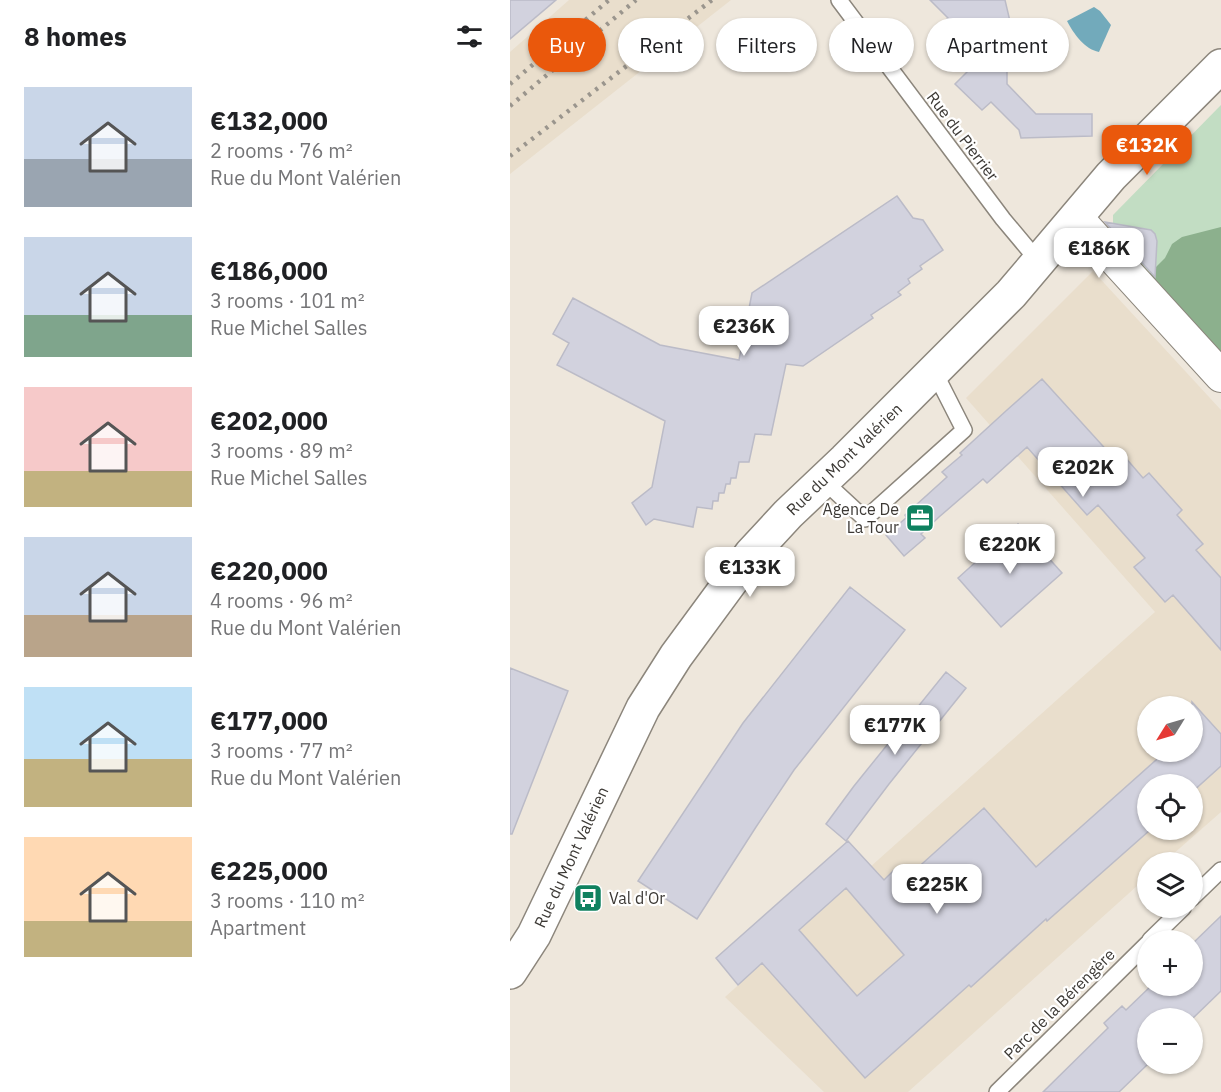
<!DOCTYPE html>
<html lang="en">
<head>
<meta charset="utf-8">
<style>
	:root { --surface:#fff; --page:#f2f2f2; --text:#202124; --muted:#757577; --accent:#ea580c }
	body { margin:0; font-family:"IBM Plex Sans",sans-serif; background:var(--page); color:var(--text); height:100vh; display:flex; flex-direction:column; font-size:22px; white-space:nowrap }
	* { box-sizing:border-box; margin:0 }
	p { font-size:20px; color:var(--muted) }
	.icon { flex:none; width:33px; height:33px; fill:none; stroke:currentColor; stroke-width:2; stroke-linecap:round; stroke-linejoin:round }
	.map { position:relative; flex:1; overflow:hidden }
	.panel { display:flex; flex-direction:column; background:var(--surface); width:510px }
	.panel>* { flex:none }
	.hud { position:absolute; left:18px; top:18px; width:570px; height:54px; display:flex; gap:12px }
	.needle { width:39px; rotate:233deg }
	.buttons { position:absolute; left:627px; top:696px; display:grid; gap:12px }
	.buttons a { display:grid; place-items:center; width:66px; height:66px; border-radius:50%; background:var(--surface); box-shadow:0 2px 4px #0004; font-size:30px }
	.price { position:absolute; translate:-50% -51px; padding:0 14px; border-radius:12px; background:#fff; color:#222; font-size:20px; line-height:39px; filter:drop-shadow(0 2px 3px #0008) }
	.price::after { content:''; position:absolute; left:50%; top:36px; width:18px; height:14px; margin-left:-9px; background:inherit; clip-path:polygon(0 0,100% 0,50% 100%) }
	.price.current { background:var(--accent); color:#fff }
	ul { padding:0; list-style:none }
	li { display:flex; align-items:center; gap:18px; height:150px; padding:0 24px }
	li span { display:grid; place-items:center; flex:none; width:168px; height:120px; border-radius:0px; color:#555 }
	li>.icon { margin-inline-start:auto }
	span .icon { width:72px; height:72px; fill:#fffc; stroke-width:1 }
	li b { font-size:26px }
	h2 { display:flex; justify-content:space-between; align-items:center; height:72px; padding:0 24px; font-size:26px }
	.chip { padding:0 21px; border-radius:27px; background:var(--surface); box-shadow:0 2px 4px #0004; font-size:21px; line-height:54px }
	.chip.current { background:var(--accent); color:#fff }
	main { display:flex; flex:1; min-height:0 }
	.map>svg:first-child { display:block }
	.built { fill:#e9decc; fill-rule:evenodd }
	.green { fill:#c2ddc3 }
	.forest { fill:#8cb08d }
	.water { fill:#72aabb }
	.building { fill:#d2d2de; stroke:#bbbbc7; stroke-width:1.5; fill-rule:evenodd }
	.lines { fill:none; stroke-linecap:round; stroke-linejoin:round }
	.service-casing { stroke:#8c867c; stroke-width:18 }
	.minor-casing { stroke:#8c867c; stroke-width:34 }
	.secondary-casing { stroke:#8c867c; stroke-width:36 }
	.service { stroke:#fff; stroke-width:15 }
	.minor { stroke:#fff; stroke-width:32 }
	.secondary { stroke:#fff; stroke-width:33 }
	.rail { stroke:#9a958d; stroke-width:4.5; stroke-dasharray:3 6; stroke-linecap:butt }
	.labels { text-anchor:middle; stroke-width:4.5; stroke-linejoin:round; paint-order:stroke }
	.street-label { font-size:16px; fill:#3c3935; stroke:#fff }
	.poi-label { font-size:16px; fill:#3c3935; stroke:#fff; text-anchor:end }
</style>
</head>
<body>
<main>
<section class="panel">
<h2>8 homes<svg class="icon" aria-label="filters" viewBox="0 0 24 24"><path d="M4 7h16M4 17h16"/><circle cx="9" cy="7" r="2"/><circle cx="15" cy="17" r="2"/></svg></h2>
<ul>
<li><span style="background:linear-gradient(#c9d6e8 60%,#9aa5b1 0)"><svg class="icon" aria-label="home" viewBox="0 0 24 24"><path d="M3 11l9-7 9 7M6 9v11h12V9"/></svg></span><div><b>€132,000</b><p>2 rooms · 76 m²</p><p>Rue du Mont Valérien</p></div></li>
<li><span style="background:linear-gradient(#c9d6e8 65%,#7fa58c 0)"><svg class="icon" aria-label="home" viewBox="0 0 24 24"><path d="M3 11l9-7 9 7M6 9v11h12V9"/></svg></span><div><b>€186,000</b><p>3 rooms · 101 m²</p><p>Rue Michel Salles</p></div></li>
<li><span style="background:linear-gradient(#f6c9c9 70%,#c2b280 0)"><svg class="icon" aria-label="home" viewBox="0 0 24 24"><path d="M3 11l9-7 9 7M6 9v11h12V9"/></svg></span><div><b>€202,000</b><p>3 rooms · 89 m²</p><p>Rue Michel Salles</p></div></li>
<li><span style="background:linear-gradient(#c9d6e8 65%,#b9a48a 0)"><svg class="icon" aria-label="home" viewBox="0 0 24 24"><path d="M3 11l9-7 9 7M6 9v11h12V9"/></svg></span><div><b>€220,000</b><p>4 rooms · 96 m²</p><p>Rue du Mont Valérien</p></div></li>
<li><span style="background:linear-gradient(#bfe0f5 60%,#c2b280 0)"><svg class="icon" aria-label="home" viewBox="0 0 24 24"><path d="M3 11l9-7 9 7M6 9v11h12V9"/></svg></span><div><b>€177,000</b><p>3 rooms · 77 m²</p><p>Rue du Mont Valérien</p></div></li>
<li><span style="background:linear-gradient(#ffd9b3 70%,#c2b280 0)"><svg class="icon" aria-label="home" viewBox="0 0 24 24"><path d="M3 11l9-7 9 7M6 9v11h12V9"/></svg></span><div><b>€225,000</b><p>3 rooms · 110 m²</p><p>Apartment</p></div></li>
</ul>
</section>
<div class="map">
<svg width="711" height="1092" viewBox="0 0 711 1092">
	<rect width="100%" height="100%" fill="#eee7dc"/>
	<path class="built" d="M59 0H221L0 174V52Z
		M583 271 711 410V812L654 862H638L637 877 398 1092H314L215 997 645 612 456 398ZM638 706H682V752H638ZM638 784H682V830H638Z"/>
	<path class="green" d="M711 105V356L603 233V215Z"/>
	<path class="forest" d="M711 227V356L639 274 655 258 662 244 672 237Z"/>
	<path class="water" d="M584 7 590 11 601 25 589 52C574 49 564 34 557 21Z"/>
	<path class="building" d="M0 0H46L0 39Z
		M420 0H495L503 34 502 41 497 49V84L526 114H582V136L511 138 509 130 481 102 472 110 445 84 459 70 423 33 438 18Z
		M387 196 403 218 413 220 433 250 410 266 412 269 398 279 400 283 388 292 391 295 361 315 363 318 293 366 276 364 261 435 245 434 239 462H229L226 478H221L220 484H216L214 493H209L208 501H203L202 509 187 507 183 527 144 519 136 525 122 503 142 487 155 421 47 365 59 343 43 334 63 298 150 345 229 360 242 293Z
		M595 222 641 230 645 234 647 241 645 277Z
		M532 379 601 455 608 449 633 478 639 473 672 510 667 515 693 544 686 550 711 578V650L663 595 655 602 624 567 635 558 588 505 577 515 517 447 477 483 473 479 429 517 411 534 415 538 394 556 376 535 396 518 399 521 395 515 437 477 432 472 452 455 450 453 497 410Z
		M508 524 552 573 491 627 448 578Z
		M340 587 395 630 284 770 246 827 187 919 128 881 233 723Z
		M0 668 58 691 2 834H0Z
		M436 672 456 688 379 784 336 841 316 824 344 786Z
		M682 702 711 734V766L682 792V784H638V830H640L537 921 536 919 461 987 459 985 355 1078 252 963 228 985 206 958 338 841 374 880 384 870 393 881 474 808 526 867 655 752H682ZM336 888 394 955 347 996 289 930Z
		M711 916V991L682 1019 638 1018V1064L609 1092H533L598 1028 594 1023 612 1006 616 1010 641 986H682V944Z"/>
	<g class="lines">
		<g class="service-casing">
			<path id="service" d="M329 0 493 219 529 262
				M314 481 355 519 454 430 424 371
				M682 898 711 870
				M640 940 673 908
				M487 1092 638 943"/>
		</g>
		<g class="minor-casing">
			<path id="minor" d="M566 217 711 376"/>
		</g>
		<g class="secondary-casing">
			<path id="secondary" d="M0 972 24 935 133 708 166 656 241 554 278 514 335 460 501 294 601 176 711 66"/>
		</g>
		<use href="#service" class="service"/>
		<use href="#minor" class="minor"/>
		<use href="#secondary" class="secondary"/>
		<path class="rail" d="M0 84 99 0
			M0 106 126 0
			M0 156 202 0"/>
	</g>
	<defs>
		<g id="office-square" transform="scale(1.5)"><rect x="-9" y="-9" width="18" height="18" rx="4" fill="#0f815f" stroke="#fff"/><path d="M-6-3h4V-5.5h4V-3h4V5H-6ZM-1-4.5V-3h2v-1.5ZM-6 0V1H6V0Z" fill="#fff"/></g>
		<g id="bus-square" transform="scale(1.5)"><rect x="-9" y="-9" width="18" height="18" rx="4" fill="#0f815f" stroke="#fff"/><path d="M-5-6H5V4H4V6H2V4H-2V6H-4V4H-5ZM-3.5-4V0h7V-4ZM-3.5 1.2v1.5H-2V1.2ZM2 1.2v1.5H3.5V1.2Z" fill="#fff"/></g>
	</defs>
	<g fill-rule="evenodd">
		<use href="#office-square" x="410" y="518"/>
		<use href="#bus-square" x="78" y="898"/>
	</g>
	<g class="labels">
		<g class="street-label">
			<text transform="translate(453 136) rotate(53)" y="6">Rue du Pierrier</text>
			<text transform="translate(334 459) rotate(-44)" y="6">Rue du Mont Valérien</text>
			<text transform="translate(61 857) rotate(-65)" y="6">Rue du Mont Valérien</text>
			<text transform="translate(549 1004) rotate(-45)" y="6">Parc de la Bérengère</text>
		</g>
		<g class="poi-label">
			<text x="389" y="515">Agence De<tspan x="389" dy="18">La Tour</tspan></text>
			<text x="99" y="904" text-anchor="start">Val d'Or</text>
		</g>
	</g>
</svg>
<div class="buttons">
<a><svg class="needle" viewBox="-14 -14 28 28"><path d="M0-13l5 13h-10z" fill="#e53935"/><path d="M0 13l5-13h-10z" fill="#757577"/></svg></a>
<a><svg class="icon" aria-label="locate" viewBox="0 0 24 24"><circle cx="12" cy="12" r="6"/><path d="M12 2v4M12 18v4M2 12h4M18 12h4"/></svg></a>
<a><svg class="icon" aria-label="layers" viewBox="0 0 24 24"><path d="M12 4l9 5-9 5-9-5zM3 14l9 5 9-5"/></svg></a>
<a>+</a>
<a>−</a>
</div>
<b class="price current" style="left:637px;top:176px">€132K</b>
<b class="price" style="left:589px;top:279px">€186K</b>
<b class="price" style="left:234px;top:357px">€236K</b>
<b class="price" style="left:573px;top:498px">€202K</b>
<b class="price" style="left:500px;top:575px">€220K</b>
<b class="price" style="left:240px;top:598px">€133K</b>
<b class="price" style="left:385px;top:756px">€177K</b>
<b class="price" style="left:427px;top:915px">€225K</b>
<div class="hud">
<a class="chip current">Buy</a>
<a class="chip">Rent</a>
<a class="chip">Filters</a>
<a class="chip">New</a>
<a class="chip">Apartment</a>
</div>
</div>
</main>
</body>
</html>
